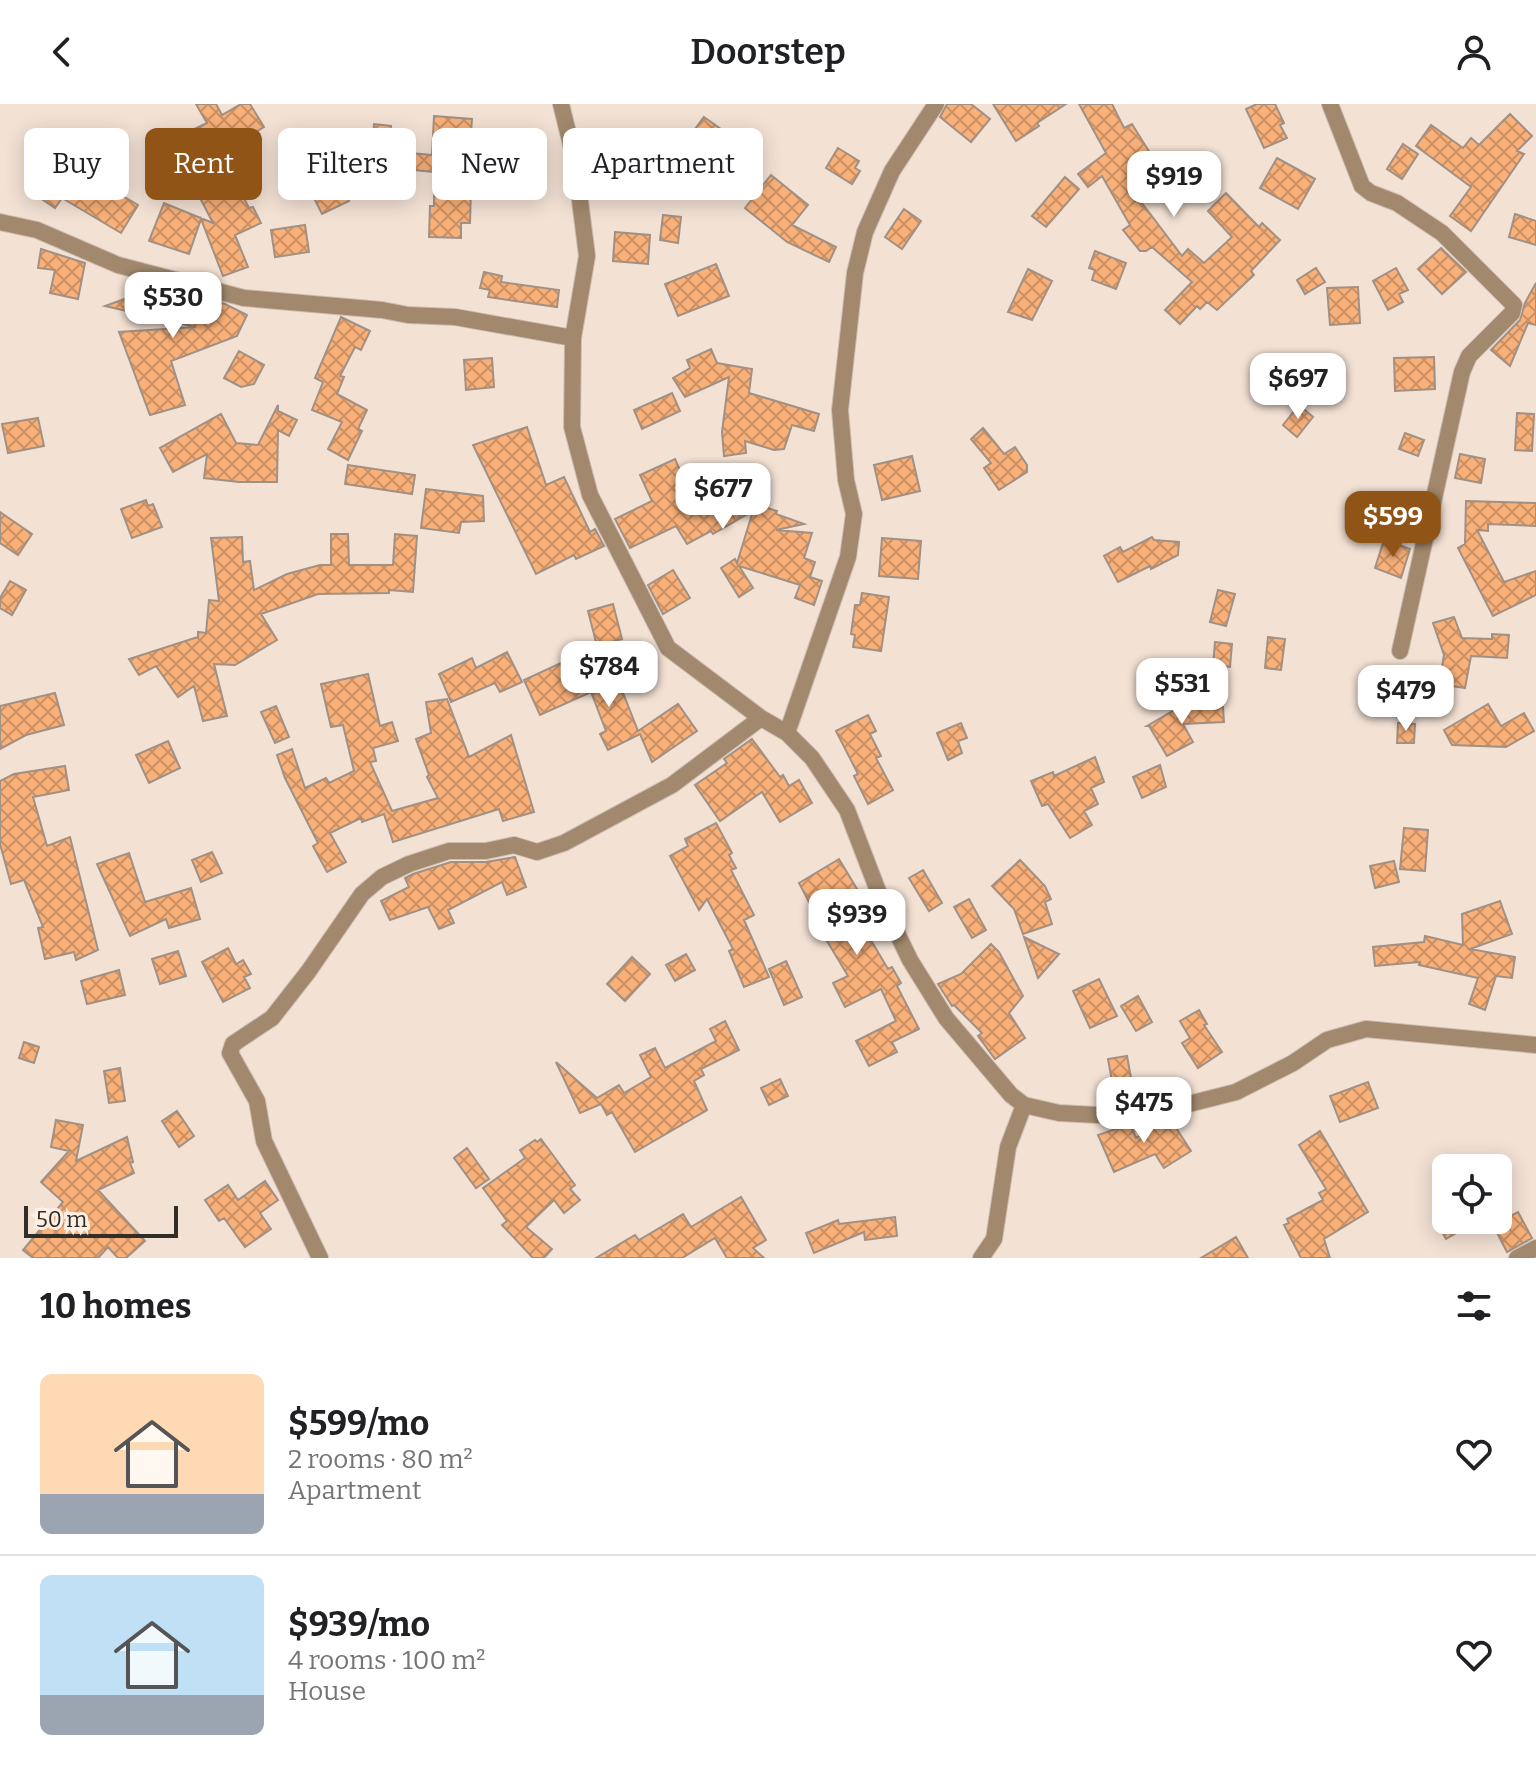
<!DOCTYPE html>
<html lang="en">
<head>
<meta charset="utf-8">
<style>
	:root { --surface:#fff; --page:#f2f2f2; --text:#202124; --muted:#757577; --line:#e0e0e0; --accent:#915417 }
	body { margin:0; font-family:Bitter,serif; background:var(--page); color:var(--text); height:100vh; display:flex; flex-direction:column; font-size:30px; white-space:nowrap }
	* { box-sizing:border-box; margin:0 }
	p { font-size:26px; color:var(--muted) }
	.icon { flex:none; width:44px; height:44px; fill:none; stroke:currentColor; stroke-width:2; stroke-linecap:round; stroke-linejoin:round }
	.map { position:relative; height:1154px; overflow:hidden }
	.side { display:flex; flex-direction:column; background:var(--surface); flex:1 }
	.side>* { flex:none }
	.top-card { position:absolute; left:24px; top:24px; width:800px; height:72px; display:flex; gap:16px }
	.buttons { position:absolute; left:1432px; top:1050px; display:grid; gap:16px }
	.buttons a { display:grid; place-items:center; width:80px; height:80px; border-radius:12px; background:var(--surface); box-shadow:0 4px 20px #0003; font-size:40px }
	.scale { position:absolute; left:24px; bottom:20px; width:154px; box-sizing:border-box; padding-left:8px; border:4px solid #332d28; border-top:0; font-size:22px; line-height:28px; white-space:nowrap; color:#332d28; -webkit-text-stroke:6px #feefe4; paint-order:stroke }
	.price { position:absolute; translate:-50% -68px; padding:0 18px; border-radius:16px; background:#fff; color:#222; font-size:26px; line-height:52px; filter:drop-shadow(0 2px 4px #0008) }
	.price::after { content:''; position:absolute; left:50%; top:48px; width:24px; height:18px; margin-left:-12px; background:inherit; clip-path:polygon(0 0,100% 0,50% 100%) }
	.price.on { background:var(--accent); color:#fff }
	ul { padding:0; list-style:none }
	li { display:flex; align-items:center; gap:24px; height:200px; padding:0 40px }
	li+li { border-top:2px solid var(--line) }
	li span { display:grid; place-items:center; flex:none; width:224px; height:160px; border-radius:12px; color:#555 }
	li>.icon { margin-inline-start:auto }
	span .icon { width:96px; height:96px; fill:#fffc; stroke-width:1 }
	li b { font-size:34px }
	h2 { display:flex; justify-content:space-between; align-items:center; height:96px; padding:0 40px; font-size:34px }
	.pill { padding:0 28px; border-radius:12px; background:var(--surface); box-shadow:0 4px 20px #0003; font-size:28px; line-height:72px }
	.pill.on { background:var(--accent); color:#fff }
	header { display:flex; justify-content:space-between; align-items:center; height:104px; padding:0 40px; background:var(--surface); font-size:36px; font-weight:600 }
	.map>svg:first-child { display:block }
	.building { fill:url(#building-cross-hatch); stroke:#a19084; stroke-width:2 }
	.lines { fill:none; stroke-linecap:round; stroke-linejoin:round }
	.street-casing { stroke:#cdbdb2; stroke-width:18 }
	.street { stroke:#a2886d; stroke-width:16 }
</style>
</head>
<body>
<header><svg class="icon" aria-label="back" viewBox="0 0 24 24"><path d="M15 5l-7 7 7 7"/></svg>Doorstep<svg class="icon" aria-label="person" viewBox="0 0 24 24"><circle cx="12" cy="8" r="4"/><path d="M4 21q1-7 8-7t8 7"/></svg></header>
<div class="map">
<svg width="1536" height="1154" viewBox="0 0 1536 1154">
	<defs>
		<pattern id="building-cross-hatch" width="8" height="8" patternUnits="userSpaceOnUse" patternTransform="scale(2)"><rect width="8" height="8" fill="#fab179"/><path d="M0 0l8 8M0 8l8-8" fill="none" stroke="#cb9063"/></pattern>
	</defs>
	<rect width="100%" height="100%" fill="#f3e1d4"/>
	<path class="building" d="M196 0H216L222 11 241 0H250L264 23 221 49 249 104 253 103 261 119 235 131 248 163 223 172 201 115 189 150 149 137 164 99 213 119 184 63 172 68 179 50 161 41 207 19Z
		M947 0H971L990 15 971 38 940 13Z
		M993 0H1066L1037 19 1039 22 1016 37Z
		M1079 0H1112L1124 24 1132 20 1150 49 1138 57 1155 84 1139 95 1182 152 1188 145 1204 159 1232 133 1208 107 1226 89 1259 123 1262 119 1280 136 1251 167 1254 171 1217 206 1207 198 1200 205 1197 202 1180 220 1165 206 1192 178 1152 143 1146 147H1140L1123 126 1130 121 1102 72 1088 83 1078 70 1106 49Z
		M1257 0H1275L1284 19 1280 21 1287 34 1264 44 1246 5Z
		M1510 10 1532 32 1517 47 1524 50 1471 127 1450 112 1471 83 1416 42 1431 21 1463 44 1471 34 1479 41Z
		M434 12 472 15 467 87H471L470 119H461V134L429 133 430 102H434V68L371 62 374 20 391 22 389 47 432 51Z
		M704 13 735 35 699 86 661 59 674 40 680 45Z
		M334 27 342 43 351 39 362 62 347 60 357 78 343 85 349 97 322 110 301 68 309 63 299 45Z
		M1403 40 1418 50 1402 75 1387 65Z
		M59 44 88 64 85 69 138 101 121 129 62 94 55 104 30 87Z
		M838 44 859 57 855 64 860 67 852 80 826 64Z
		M1277 54 1315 75 1298 105 1260 84Z
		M771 71 808 101 792 121 836 143 829 158 787 138 745 104Z
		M1065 73 1079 85 1046 123 1032 112Z
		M904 105 921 117 902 145 885 133Z
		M1515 110 1536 117V141L1509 133Z
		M663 111 681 113 678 139 660 136Z
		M305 121 309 148 275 153 271 126Z
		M615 128 650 131 648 160 613 157Z
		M1441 144 1466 168 1442 190 1418 165Z
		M41 145 85 159 78 195 50 189 55 166 38 164Z
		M1095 147 1126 159 1116 185 1092 176 1095 166 1089 164Z
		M716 160 729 192 678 212 665 180Z
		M1316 164 1325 178 1305 190 1297 176Z
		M1396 164 1408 186 1399 190 1403 198 1388 206 1373 177Z
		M1028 165 1052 177 1032 216 1008 208Z
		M484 168 502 172 501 178 559 186 557 203 488 193 490 186 480 184Z
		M1536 179V221L1528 219 1510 262 1491 246 1520 216 1525 199Z
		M157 183 166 185 171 196 185 190 186 194 192 192 225 200 247 211 237 232 171 257 185 301 150 311 119 228 196 223 105 202Z
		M1358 183 1360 219 1330 221 1327 184Z
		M341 213 370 227 361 246 355 243 340 272 344 273 337 290 367 306 358 325 362 327 348 356 328 345 342 318 312 306 323 278 315 274Z
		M711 245 717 259 752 265 749 289 819 310 814 327 792 321 784 345 774 346 745 337 746 349 724 352 722 328 729 273 685 293 673 274 690 264 687 256Z
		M239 247 264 261 254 280 241 283 224 274Z
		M1434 253 1435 285 1395 287 1394 254Z
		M492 254 494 283 466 286 464 256Z
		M672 289 680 307 642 325 634 306Z
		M278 301V307L297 316 289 332 278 326 277 378H239L204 374 207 350 173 368 160 344 221 310 236 339 258 341Z
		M1299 301 1313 313 1297 333 1283 321Z
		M1517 309 1534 310 1532 347 1515 346Z
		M38 314 44 342 8 349 2 320Z
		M527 323 546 381 564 373 590 428 595 425 604 442 576 455 574 451 536 470 473 341Z
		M983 324 1004 350 1015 343 1027 361V368L999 386 984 364 991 359 971 335Z
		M1405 329 1424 336 1418 352 1399 345Z
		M1460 350 1485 355 1481 379 1455 374Z
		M912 352 920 387 882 396 874 361Z
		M675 355 694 398 718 384 730 408 728 392 777 407 776 410 804 420 776 426 812 429 804 454 815 458 810 473 822 477 814 501 795 494 800 481 739 462 753 484 739 493 721 464 735 455 737 459 753 407 713 430 711 427 687 440 676 422 630 444 615 415 652 397 640 371Z
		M348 361 415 371 412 390 345 380Z
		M426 385 483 392 484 417 461 418 459 429 421 424Z
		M1383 388 1415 409 1398 435 1366 413Z
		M146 396 148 402 153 400 162 423 132 434 121 405Z
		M1466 397 1536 399V422L1488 420V427L1477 426 1504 478 1536 467V491L1493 512 1458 444 1465 440Z
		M0 408 32 430 18 451 0 439Z
		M331 430H348L349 461H393L395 430 417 432 413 488 389 486V489L318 490 261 510 277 536 235 561 214 560 227 612 203 617 194 582 178 593 156 562 139 571 129 555 198 533V528L206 529 209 496 219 497 211 434 242 433 243 458 250 457 254 486 287 470 320 461H331Z
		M1152 433 1154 436 1179 438 1178 451 1151 465 1150 462 1118 478 1104 452 1120 443 1123 448Z
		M882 434 921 437 918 475 879 472Z
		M1384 436 1410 445 1401 474 1375 464Z
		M673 466 690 494 663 510 648 481Z
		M10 477 26 486 12 511 0 504V494Z
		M1218 486 1235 490 1226 522 1210 518Z
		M862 489 889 493 881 547 853 543 855 531 851 530 855 501H860Z
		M613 500 622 535 597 542 588 507Z
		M1454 513 1462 534 1492 535V530L1509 531 1507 554 1471 552 1465 584 1439 580 1444 551 1433 519Z
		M1268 533 1285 535 1281 566 1265 564Z
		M1215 538 1232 540 1230 563 1213 561Z
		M507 548 522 578 500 588 495 579 451 598 439 570 472 554 476 564Z
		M563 558 572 577 610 562 616 576H618L638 627 678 600 697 627 652 658 640 630 608 646 600 630 606 627 591 588 540 611 524 576Z
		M368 570 380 622 392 618 398 637 373 644 376 657 370 658 392 707 438 694 427 673 429 671 416 635 431 629 426 598 447 595 469 653 511 631 534 708 503 717 499 705 393 738 384 710 362 718 361 714 330 729 346 758 327 768 313 742 318 739 285 674 277 651 292 645 305 684 326 674 329 679 354 667 343 621 331 623 321 580Z
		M1412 579V613H1397L1396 580Z
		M55 589 64 621 26 631 0 645V602Z
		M1488 600 1501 622 1524 609 1534 627 1506 643 1452 641 1444 626Z
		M276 602 289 633 275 639 261 608Z
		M1223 603 1224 618 1183 620 1193 638 1167 652 1149 622H1147L1176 605Z
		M868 611 876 627 870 630 881 652 876 654 893 686 868 700 854 672 858 670 836 627Z
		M961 619 967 634 958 637 962 649 948 656 937 629Z
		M1398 619 1415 620 1414 639H1397Z
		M752 635 780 673 783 671 789 682 799 676 812 699 780 718 762 688 720 717 695 681 727 659 724 655Z
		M168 637 180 664 149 679 136 651Z
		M1095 653 1104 678 1091 684 1098 700 1084 707 1092 721 1070 734 1048 700 1042 702 1031 677 1053 668 1054 672Z
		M1160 661 1166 683 1142 694 1133 673Z
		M65 662 69 686 33 693 47 742 70 733 98 846 76 856 74 848 45 855 38 824 43 823 24 776 11 780 0 740V677L14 670Z
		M716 719 732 749 729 751 736 764 731 766 754 811 744 816 769 873 744 883 729 847 733 845 707 795 699 806 670 752 688 742 685 735Z
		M1404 724 1428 726 1425 767 1400 765Z
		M212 748 222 769 201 778 192 756Z
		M129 749 145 798 191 784 200 815 169 824 166 815 130 832 97 760Z
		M515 753 526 783 507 791 502 778 448 806 454 819 439 825 428 803 390 816 381 797 409 783 405 774 413 770 451 758H486Z
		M839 755 860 790 848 797 888 865 892 863 901 879 897 882 919 925 892 938 897 948 869 962 856 937 896 917 881 885 845 903 833 879 848 872 815 817 818 815 799 779Z
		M1020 756 1045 782 1051 795 1045 798 1052 820 1023 830 1014 805 992 782Z
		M1394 757 1399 778 1375 784 1370 762Z
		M923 766 942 799 929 807 909 774Z
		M969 795 986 826 972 834 954 803Z
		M1500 797 1512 830 1470 845 1515 853 1512 874 1496 872 1485 906 1469 900 1478 874 1419 861 1420 858 1375 862 1373 843 1424 838 1425 832 1463 841 1462 810Z
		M1024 833 1059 850 1038 874Z
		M991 840 999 848 1023 892 1009 909 1025 934 995 955 978 932 982 929 954 901 952 902 938 880 961 870Z
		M228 844 236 860 243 856 251 870 244 873 250 884 223 898 202 858Z
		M178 847 186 872 160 880 152 855Z
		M686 850 695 866 675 877 666 861Z
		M632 853 650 870 625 897 607 880Z
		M786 857 802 893 784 901 769 865Z
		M119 866 125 891 87 900 81 877Z
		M1099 875 1117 912 1090 924 1073 887Z
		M1138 892 1152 918 1136 927 1121 902Z
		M1199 906 1207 920 1204 921 1222 948 1198 964 1182 939 1190 934 1180 917Z
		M725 917 739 946 701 965 704 971 694 977 707 1006 635 1048 612 1008 607 1011 601 1000 580 1009 556 958 597 994 619 981 624 989 651 973 640 951 655 944 665 964 716 937 710 925Z
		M24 938 39 943 34 959 19 954Z
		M1127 952 1133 985 1114 988 1108 955Z
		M120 964 125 997 109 999 104 967Z
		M780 975 788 992 769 1001 761 984Z
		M1368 978 1378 1004 1340 1018 1330 992Z
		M177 1007 194 1032 179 1043 162 1017Z
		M56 1016 83 1021 76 1057 127 1033 133 1058 130 1059 134 1069 98 1086 145 1137 126 1154H118L108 1143 98 1154H33L23 1146 63 1098 41 1078 69 1047 51 1043Z
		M1171 1016 1191 1047 1164 1064 1155 1050 1114 1068 1098 1031 1130 1020 1136 1034 1162 1017Z
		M1320 1027 1368 1108 1324 1135 1330 1154H1301L1284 1121 1289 1119 1287 1115 1323 1096 1319 1089 1326 1085 1299 1041Z
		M541 1035 575 1081 570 1085 580 1096 564 1109 554 1096 526 1123 552 1145 544 1154H533L502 1121 507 1117 483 1084 525 1054 520 1046 535 1036 537 1038Z
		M467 1044 489 1075 476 1084 454 1054Z
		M265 1077 278 1096 260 1109 271 1125 245 1143 224 1114 219 1117 205 1096 228 1081 238 1096Z
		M741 1093 766 1136 753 1144 764 1154H727L715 1134 682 1154H596L635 1131 639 1136 683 1110 691 1123Z
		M1518 1108 1532 1134 1507 1148 1493 1121Z
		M895 1113 897 1132 865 1136 864 1128 814 1149 806 1129 838 1116 839 1120Z
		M1435 1116H1479L1446 1135Z
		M1236 1133 1248 1154H1201Z"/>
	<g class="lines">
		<g class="street-casing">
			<path id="street" d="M561 0 575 57 587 152 573 234 572 323 590 391 668 544 761 614 787 629 812 654 847 706 883 800 910 856 946 914 1011 991 1024 1001 1059 1009 1097 1011 1165 1006 1236 988 1293 959 1327 936 1366 925 1536 941
				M1330 0 1362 82 1371 89 1397 99 1442 129 1514 201 1512 209 1469 252 1462 268 1400 547
				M0 118 37 126 118 161 244 194 382 206 408 211 455 213 573 234
				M787 629 848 453 854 410 846 376 840 306 855 169 865 128 892 67 936 0
				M320 1154 264 1037 257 997 230 949 233 940 272 914 308 868 362 790 382 773 409 760 449 747H486L514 741 537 748 564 739 672 681 761 614
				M981 1154 994 1135 1008 1043 1024 1001
				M1517 1154 1536 1144"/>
		</g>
		<use href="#street" class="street"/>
	</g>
</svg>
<div class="buttons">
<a><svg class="icon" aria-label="locate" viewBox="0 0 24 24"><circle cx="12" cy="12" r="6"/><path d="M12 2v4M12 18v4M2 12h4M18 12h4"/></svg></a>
</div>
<div class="scale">50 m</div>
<b class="price" style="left:1174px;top:115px">$919</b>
<b class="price" style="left:173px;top:236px">$530</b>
<b class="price" style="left:1298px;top:317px">$697</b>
<b class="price" style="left:723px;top:427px">$677</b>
<b class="price on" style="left:1393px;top:455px">$599</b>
<b class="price" style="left:609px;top:605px">$784</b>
<b class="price" style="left:1182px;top:622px">$531</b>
<b class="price" style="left:1406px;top:629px">$479</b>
<b class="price" style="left:857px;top:853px">$939</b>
<b class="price" style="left:1144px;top:1041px">$475</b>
<div class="top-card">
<a class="pill">Buy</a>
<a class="pill on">Rent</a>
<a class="pill">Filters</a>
<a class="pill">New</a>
<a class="pill">Apartment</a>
</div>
</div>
<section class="side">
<h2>10 homes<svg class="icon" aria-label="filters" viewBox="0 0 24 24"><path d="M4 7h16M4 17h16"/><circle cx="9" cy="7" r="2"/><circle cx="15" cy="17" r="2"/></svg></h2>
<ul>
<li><span style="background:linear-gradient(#ffd9b3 75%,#9aa5b1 0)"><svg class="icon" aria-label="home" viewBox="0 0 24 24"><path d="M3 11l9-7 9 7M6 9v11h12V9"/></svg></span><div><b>$599/mo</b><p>2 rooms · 80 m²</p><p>Apartment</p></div><svg class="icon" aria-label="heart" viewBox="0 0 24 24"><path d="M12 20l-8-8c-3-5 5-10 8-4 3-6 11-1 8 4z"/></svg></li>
<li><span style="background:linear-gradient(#bfe0f5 75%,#9aa5b1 0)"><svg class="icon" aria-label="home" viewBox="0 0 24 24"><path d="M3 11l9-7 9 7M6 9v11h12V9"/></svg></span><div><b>$939/mo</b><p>4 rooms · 100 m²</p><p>House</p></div><svg class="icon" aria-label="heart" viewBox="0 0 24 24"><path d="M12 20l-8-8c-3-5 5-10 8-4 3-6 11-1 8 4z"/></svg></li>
</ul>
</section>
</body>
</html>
